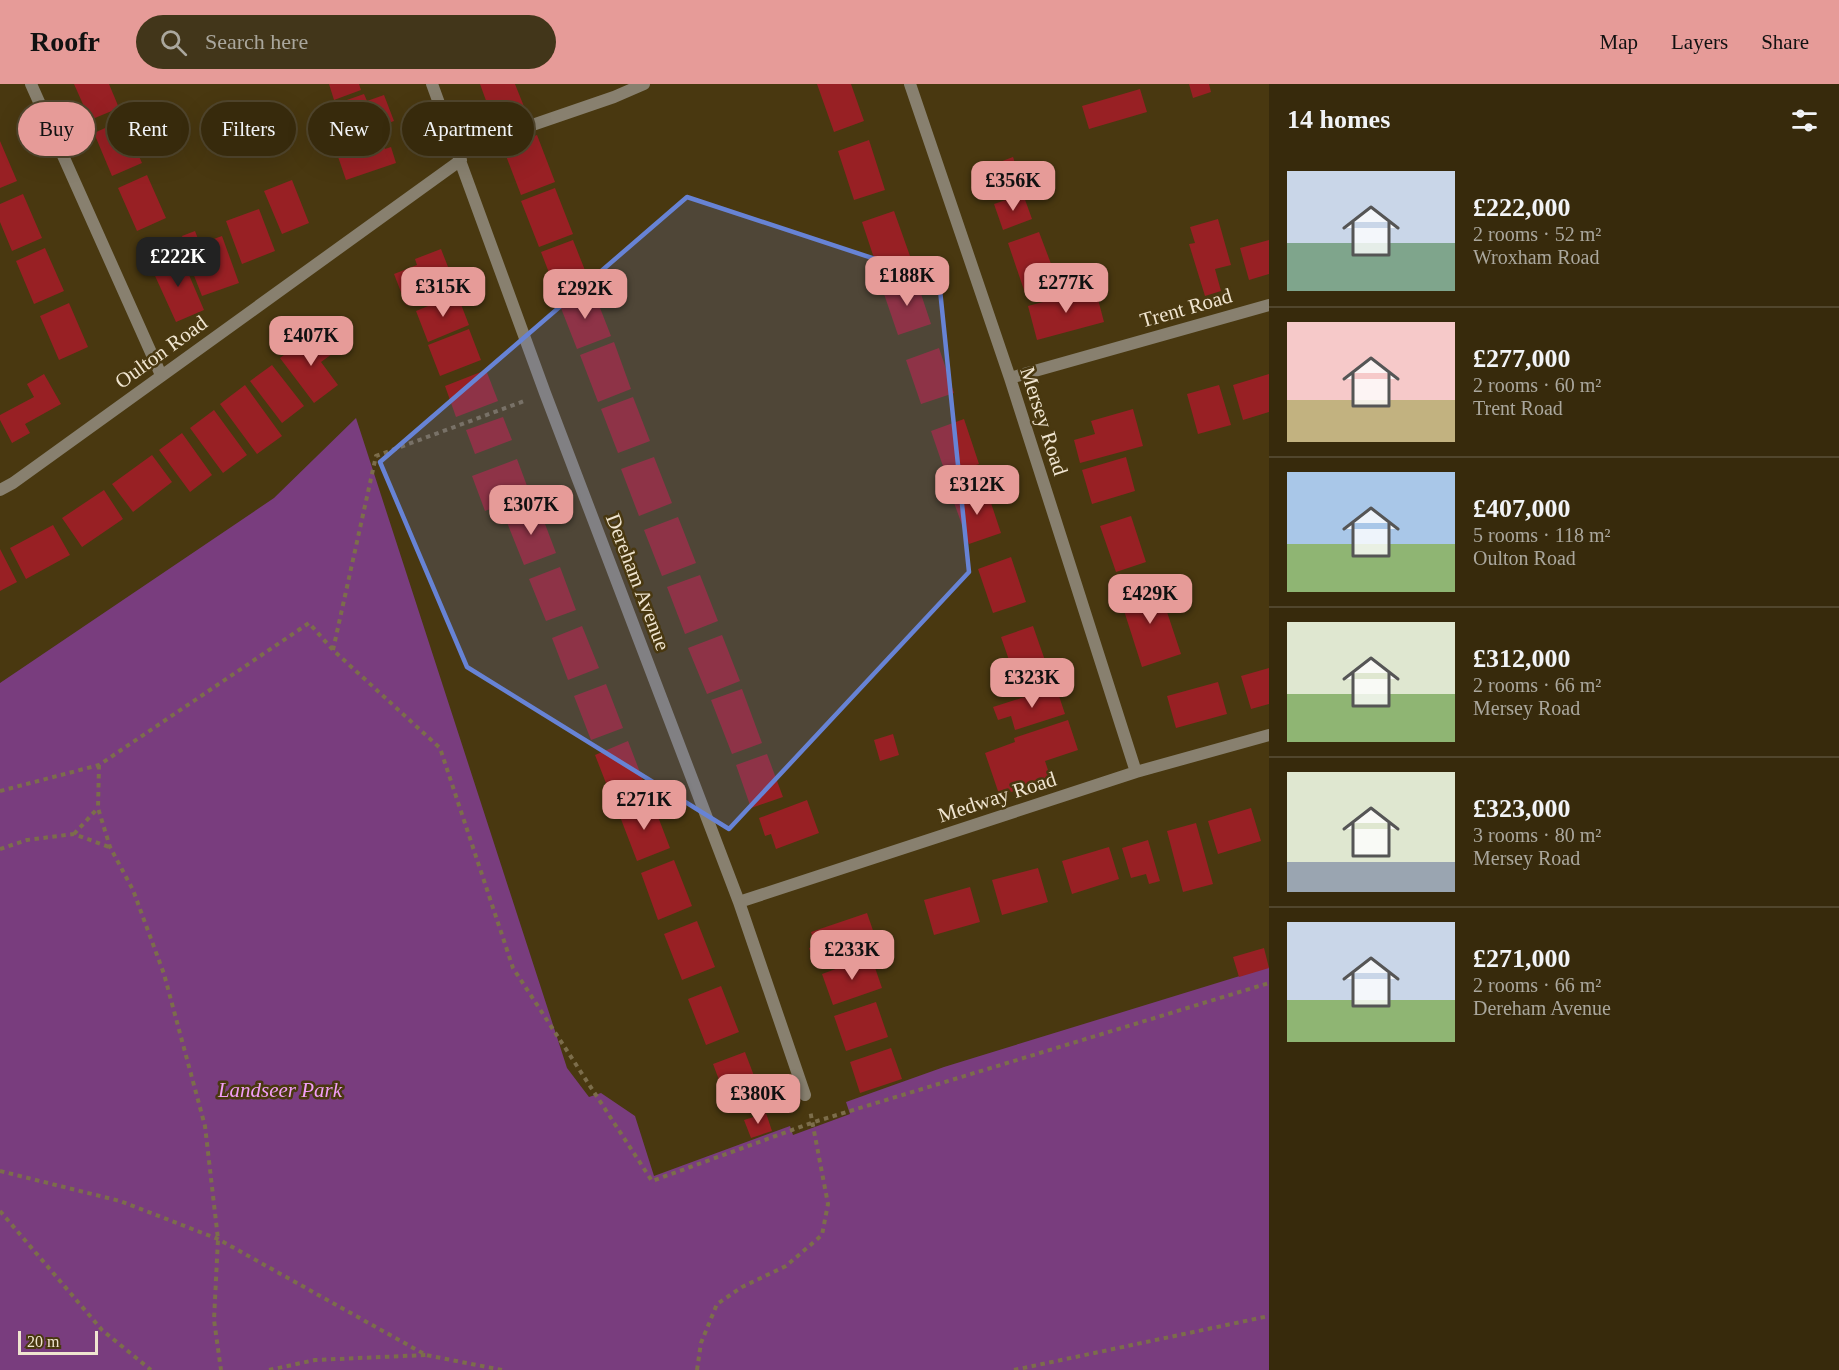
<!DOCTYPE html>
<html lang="en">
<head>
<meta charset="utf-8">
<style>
	:root { --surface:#372a0c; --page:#42361a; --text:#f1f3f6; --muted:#aaa79d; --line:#51462d; --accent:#e69b98 }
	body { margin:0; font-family:"Times New Roman",serif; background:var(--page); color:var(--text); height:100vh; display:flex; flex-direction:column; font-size:22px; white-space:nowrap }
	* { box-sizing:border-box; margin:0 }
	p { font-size:20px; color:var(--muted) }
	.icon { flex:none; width:33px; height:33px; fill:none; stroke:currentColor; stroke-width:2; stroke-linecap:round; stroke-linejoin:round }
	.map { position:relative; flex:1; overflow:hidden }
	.panel { display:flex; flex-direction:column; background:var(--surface); width:570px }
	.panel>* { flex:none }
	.banner { position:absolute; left:18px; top:18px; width:570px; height:54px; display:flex; gap:12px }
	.scale { position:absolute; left:18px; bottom:15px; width:80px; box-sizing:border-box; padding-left:6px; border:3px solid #f0e5d0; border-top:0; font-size:16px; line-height:21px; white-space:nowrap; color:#f0e5d0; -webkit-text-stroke:4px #493810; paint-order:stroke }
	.price { position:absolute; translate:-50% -51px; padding:0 14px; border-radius:12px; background:var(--accent); color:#111; font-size:20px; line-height:39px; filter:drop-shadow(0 2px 3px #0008) }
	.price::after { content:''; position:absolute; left:50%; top:36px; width:18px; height:14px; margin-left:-9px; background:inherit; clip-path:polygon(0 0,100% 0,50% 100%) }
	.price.active { background:#222; color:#fff }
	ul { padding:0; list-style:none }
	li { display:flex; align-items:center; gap:18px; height:150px; padding:0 18px }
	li+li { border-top:2px solid var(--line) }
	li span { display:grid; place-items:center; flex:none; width:168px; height:120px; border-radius:0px; color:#555 }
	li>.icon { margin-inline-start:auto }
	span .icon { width:72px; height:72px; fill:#fffc; stroke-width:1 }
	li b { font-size:26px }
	h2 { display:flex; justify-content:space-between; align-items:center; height:72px; padding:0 18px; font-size:26px }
	.tag { padding:0 21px; border-radius:27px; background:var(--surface); box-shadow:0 6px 24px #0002,0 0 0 2px var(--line); font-size:21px; line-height:54px }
	.tag.active { background:var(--accent); color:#111 }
	header { display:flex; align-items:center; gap:36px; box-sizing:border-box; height:84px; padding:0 30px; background:var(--accent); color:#111 }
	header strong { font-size:28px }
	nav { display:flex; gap:33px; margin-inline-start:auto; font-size:21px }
	.search { width:420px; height:54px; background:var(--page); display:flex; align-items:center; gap:15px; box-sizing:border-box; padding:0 21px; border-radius:33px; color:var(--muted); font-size:22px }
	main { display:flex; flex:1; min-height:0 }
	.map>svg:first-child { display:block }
	.green { fill:#793d7e }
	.building { fill:#982024 }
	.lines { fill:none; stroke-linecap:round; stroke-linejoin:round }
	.path { stroke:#7c6d4b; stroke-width:4; stroke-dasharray:4.5 4.5; stroke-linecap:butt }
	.lane { stroke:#88806f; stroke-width:12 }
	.street { stroke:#88806f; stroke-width:12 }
	.marked { fill:#6783d5; fill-opacity:0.2; stroke:#6783d5; stroke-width:4.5; stroke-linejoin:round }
	.labels { text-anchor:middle; stroke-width:5; stroke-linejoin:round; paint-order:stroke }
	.street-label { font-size:21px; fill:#f0e5d0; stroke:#493810 }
	.park-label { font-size:21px; font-style:italic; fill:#f19ef6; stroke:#493810 }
</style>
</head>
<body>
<header>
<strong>Roofr</strong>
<div class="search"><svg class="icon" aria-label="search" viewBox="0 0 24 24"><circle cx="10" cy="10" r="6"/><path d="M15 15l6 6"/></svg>Search here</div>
<nav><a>Map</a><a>Layers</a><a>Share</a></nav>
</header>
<main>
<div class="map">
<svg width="1269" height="1286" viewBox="0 0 1269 1286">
	<rect width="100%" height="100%" fill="#493810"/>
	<path class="green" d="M356 334 567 984 589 1013 601 1009 635 1032 654 1092 790 1042 793 1051 850 1030 846 1018 944 983 1269 883V1286H0V599L274 414Z"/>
	<path class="building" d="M74 0H109L119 24 90 36Z
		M329 0H359L361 6 334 16Z
		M480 0H515L529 35 497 47Z
		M817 0H851L864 37 834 48Z
		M1189 0H1209L1211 8 1193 14Z
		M1140 5 1147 28 1089 45 1082 22Z
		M364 10 367 17 384 11 394 37 320 63 315 50 312 51 307 38 323 32 321 25Z
		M123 36 142 79 112 92 94 49Z
		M380 49 385 65 391 63 396 79 346 96 335 64Z
		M537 51 555 98 521 111 503 64Z
		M869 56 885 106 854 116 838 67Z
		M0 57 17 97 0 104Z
		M1013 73 1017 85 1030 80 1036 96 990 112 981 85Z
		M147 91 166 134 137 147 118 104Z
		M292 96 309 139 282 150 264 107Z
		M555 104 573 150 539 163 521 117Z
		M23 110 42 154 12 167 0 138V120Z
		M1023 110 1032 135 1003 146 994 120Z
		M259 125 275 167 242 180 226 137Z
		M894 127 910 172 877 183 862 138Z
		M1218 135 1231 181 1215 185 1221 207 1205 212 1189 160 1195 159 1190 143Z
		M195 147 200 160 222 152 239 199 202 212 184 166 187 165 182 152Z
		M1039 148 1059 201 1026 212 1008 159Z
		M573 156 590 199 558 212 541 168Z
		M1269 156V190L1249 196 1240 164Z
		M45 164 64 207 34 220 16 177Z
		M441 165 450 188 442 191 448 205 406 221 394 190 417 181 415 175Z
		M180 170 204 226 176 238 151 183Z
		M916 195 931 240 898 251 883 207Z
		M1095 204 1104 238 1037 256 1028 222Z
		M593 206 611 252 577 265 559 219Z
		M457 210 469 241 428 258 416 227Z
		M69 219 88 263 59 276 40 232Z
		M469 245 481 276 440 292 428 261Z
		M315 247 332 270 321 278 338 301 314 319 280 274Z
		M614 258 631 305 598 318 580 271Z
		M939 264 954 309 921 320 906 276Z
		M272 281 304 322 282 339 250 297Z
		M486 286 498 317 456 333 445 302Z
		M44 290 61 320 25 340 30 349 12 359 0 336V331L34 313 27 300Z
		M1269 290V328L1243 336 1233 301Z
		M245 301 282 352 257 370 220 320Z
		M1219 301 1231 341 1198 350 1187 310Z
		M633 313 650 357 618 369 601 325Z
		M1133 325 1143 362 1080 379 1074 356 1095 350 1091 337Z
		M214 326 247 371 223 389 190 344Z
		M503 333 512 356 475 370 466 346Z
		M964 335 979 380 946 391 931 347Z
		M182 349 212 391 190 408 159 366Z
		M152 371 172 398 133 428 112 400Z
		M654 373 672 419 639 432 621 385Z
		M1126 373 1135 407 1092 420 1082 386Z
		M517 375 530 410 485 427 472 392Z
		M986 404 1001 449 969 460 953 416Z
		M104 406 123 435 82 463 62 434Z
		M539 424 556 469 524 481 506 436Z
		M1131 432 1146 478 1116 488 1100 442Z
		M678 433 696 479 662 492 644 446Z
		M53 441 70 471 26 495 10 464Z
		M0 465 17 498 0 507Z
		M1011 473 1026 518 993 529 978 485Z
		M560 483 576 526 546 537 529 495Z
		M700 491 718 537 685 550 667 503Z
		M1157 498 1181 570 1142 583 1119 511Z
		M582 542 599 584 568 596 552 554Z
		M1033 542 1048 585 1016 596 1001 553Z
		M722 551 740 597 707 610 688 564Z
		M1269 584V620L1251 625 1241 592Z
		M1218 598 1227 630 1176 644 1167 612Z
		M606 600 623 644 591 656 574 612Z
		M1056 603 1065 630 1015 646 1011 632 998 636 993 623Z
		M742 605 762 659 732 670 711 616Z
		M1068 636 1078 666 1045 677 1051 695 1011 708 1010 706 999 710 985 669 1015 658 1014 654Z
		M893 650 899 671 880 677 874 656Z
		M628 657 646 704 613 717 595 671Z
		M767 670 783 713 751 724 736 681Z
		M807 716 819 749 776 765 771 750 765 752 759 734Z
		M652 717 670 764 637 777 619 730Z
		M1251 724 1261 757 1218 770 1208 737Z
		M1196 739 1213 800 1183 808 1167 747Z
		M1148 756 1160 797 1149 800 1146 790 1131 794 1122 764Z
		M1109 763 1119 795 1072 810 1062 777Z
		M674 776 692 822 658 836 641 789Z
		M1038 784 1048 818 1002 831 992 796Z
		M970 803 980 838 934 851 924 816Z
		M867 829 878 861 815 882 809 864 815 862 811 848Z
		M697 837 715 883 682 896 664 850Z
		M1264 864 1269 884 1239 893 1233 873Z
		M871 872 882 904 833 921 822 890Z
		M721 902 739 948 706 961 688 915Z
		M876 918 888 953 846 967 834 932Z
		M891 964 902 995 860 1009 850 978Z
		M745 968 762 1013 730 1025 713 980Z
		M766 1029 772 1047 751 1054 744 1036Z"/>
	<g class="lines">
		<path class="path" d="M333 566 376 372 527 316
			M99 681 98 724 110 763 133 806 164 890 205 1042 218 1155 214 1236 221 1286
			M0 707 99 681 309 539 333 566 440 664 513 884 652 1097 814 1038 1269 899
			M74 750 98 724
			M0 765 27 756 74 750 109 763
			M0 1087 120 1117 218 1155 426 1271 502 1286
			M0 1127 102 1246 151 1286
			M269 1286 315 1276 426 1271
			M697 1286 701 1259 717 1220 742 1203 786 1182 822 1151 828 1120 810 1026
			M1014 1286 1269 1232"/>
		<path class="lane" d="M457 67 614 13 644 0"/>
		<path class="street" d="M31 0 161 291
			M432 0 545 309 739 818 805 1011
			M910 0 1010 294 1136 688
			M1010 294 1269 221
			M0 406 13 399 461 76
			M739 818 1136 688 1269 651"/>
	</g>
	<path class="marked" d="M687 113 939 196 969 488 729 745 467 583 380 378Z"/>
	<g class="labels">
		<g class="street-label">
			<text transform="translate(1186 224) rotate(-16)" y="7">Trent Road</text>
			<text transform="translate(161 268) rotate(-36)" y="7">Oulton Road</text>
			<text transform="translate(1044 337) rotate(72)" y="7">Mersey Road</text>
			<text transform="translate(638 498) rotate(69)" y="7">Dereham Avenue</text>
			<text transform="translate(997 713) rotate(-18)" y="7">Medway Road</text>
		</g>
		<g class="park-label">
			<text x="280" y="1013">Landseer Park</text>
		</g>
	</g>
</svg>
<div class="scale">20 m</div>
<b class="price" style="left:1013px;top:128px">£356K</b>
<b class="price active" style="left:178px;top:204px">£222K</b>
<b class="price" style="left:907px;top:223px">£188K</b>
<b class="price" style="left:1066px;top:230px">£277K</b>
<b class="price" style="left:443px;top:234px">£315K</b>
<b class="price" style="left:585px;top:236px">£292K</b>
<b class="price" style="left:311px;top:283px">£407K</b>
<b class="price" style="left:977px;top:432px">£312K</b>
<b class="price" style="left:531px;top:452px">£307K</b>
<b class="price" style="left:1150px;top:541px">£429K</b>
<b class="price" style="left:1032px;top:625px">£323K</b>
<b class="price" style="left:644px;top:747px">£271K</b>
<b class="price" style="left:852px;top:897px">£233K</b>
<b class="price" style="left:758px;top:1041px">£380K</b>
<div class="banner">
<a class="tag active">Buy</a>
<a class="tag">Rent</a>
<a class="tag">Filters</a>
<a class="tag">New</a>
<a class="tag">Apartment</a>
</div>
</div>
<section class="panel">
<h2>14 homes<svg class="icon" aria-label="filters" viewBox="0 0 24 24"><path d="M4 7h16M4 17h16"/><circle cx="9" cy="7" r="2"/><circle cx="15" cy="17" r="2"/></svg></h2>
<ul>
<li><span style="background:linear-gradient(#c9d6e8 60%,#7fa58c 0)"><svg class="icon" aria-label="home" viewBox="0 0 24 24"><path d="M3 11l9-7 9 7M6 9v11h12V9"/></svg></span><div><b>£222,000</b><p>2 rooms · 52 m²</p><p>Wroxham Road</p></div></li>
<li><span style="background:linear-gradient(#f6c9c9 65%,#c2b280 0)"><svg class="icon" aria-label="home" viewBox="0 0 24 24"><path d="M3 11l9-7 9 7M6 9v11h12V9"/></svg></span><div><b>£277,000</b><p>2 rooms · 60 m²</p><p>Trent Road</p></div></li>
<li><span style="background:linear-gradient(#a9c7e8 60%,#8fb573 0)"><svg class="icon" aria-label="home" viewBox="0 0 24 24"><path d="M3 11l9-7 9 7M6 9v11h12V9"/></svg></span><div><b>£407,000</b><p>5 rooms · 118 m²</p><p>Oulton Road</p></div></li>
<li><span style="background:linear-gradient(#dfe7d0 60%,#8fb573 0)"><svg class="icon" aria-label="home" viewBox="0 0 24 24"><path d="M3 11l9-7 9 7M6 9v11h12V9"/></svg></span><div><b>£312,000</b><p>2 rooms · 66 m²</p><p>Mersey Road</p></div></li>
<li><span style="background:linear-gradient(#dfe7d0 75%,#9aa5b1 0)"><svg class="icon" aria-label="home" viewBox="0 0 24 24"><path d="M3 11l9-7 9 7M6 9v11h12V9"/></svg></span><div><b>£323,000</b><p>3 rooms · 80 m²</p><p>Mersey Road</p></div></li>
<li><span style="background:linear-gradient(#c9d6e8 65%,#8fb573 0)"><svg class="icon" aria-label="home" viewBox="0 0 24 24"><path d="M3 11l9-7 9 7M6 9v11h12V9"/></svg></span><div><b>£271,000</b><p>2 rooms · 66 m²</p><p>Dereham Avenue</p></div></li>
</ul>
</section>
</main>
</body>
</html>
